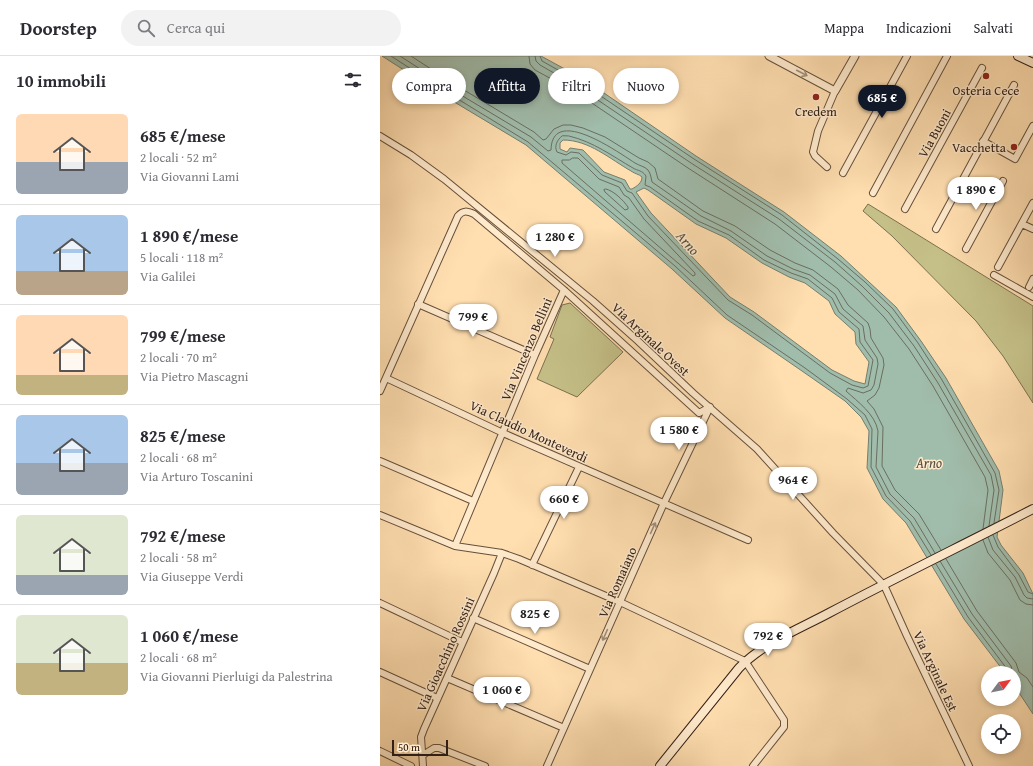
<!DOCTYPE html>
<html lang="it">
<head>
<meta charset="utf-8">
<style>
	:root { --surface:#fff; --page:#f2f2f3; --text:#2b2b33; --muted:#7c7c81; --line:#e1e1e2; --accent:#111827 }
	body { margin:0; font-family:"Gentium Book Plus",serif; background:var(--page); color:var(--text); height:100vh; display:flex; flex-direction:column; font-size:15px; white-space:nowrap }
	* { box-sizing:border-box; margin:0 }
	p { font-size:13px; color:var(--muted) }
	.icon { flex:none; width:22px; height:22px; fill:none; stroke:currentColor; stroke-width:2; stroke-linecap:round; stroke-linejoin:round }
	.map { position:relative; flex:1; overflow:hidden }
	.details { display:flex; flex-direction:column; background:var(--surface); width:380px }
	.details>* { flex:none }
	.banner { position:absolute; left:12px; top:12px; width:380px; height:36px; display:flex; gap:8px }
	.needle { width:26px; rotate:58deg }
	.tools { position:absolute; left:601px; top:610px; display:grid; gap:8px }
	.tools a { display:grid; place-items:center; width:40px; height:40px; border-radius:50%; background:var(--surface); box-shadow:0 2px 6px #0003; font-size:20px }
	.scale { position:absolute; left:12px; bottom:10px; width:56px; box-sizing:border-box; padding-left:4px; border:2px solid #332016; border-top:0; font-size:11px; line-height:14px; white-space:nowrap; color:#332016; -webkit-text-stroke:3px #ffeacc; paint-order:stroke }
	.price { position:absolute; translate:-50% -34px; padding:0 9px; border-radius:14px; background:#fff; color:#222; font-size:13px; line-height:26px; filter:drop-shadow(0 1px 2px #0008) }
	.price::after { content:''; position:absolute; left:50%; top:24px; width:12px; height:9px; margin-left:-6px; background:inherit; clip-path:polygon(0 0,100% 0,50% 100%) }
	.price.active { background:var(--accent); color:#fff }
	ul { padding:0; list-style:none }
	li { display:flex; align-items:center; gap:12px; height:100px; padding:0 16px }
	li+li { border-top:1px solid var(--line) }
	li span { display:grid; place-items:center; flex:none; width:112px; height:80px; border-radius:6px; color:#555 }
	li>.icon { margin-inline-start:auto }
	span .icon { width:48px; height:48px; fill:#fffc; stroke-width:1 }
	li b { font-size:17px }
	h2 { display:flex; justify-content:space-between; align-items:center; height:48px; padding:0 16px; font-size:17px }
	.chip { padding:0 14px; border-radius:18px; background:var(--surface); box-shadow:0 2px 6px #0003; font-size:14px; line-height:36px }
	.chip.active { background:var(--accent); color:#fff }
	header { display:flex; align-items:center; gap:24px; box-sizing:border-box; height:56px; padding:0 20px; background:var(--surface); border-bottom:1px solid var(--line) }
	header strong { font-size:19px }
	nav { display:flex; gap:22px; margin-inline-start:auto; font-size:14px }
	.search { width:280px; height:36px; background:var(--page); display:flex; align-items:center; gap:10px; box-sizing:border-box; padding:0 14px; border-radius:22px; color:var(--muted); font-size:15px }
	main { display:flex; flex:1; min-height:0 }
	.map>svg:first-child { display:block }
	.green { fill:#c5c088; stroke:#7c704f }
	.water { fill:#a0bcab; stroke:#747e6f; fill-rule:evenodd }
	.lines { fill:none; stroke-linecap:round; stroke-linejoin:round }
	.shore { stroke:#6a6e60; stroke-width:1 }
	.minor-casing { stroke:#66503c; stroke-width:8 }
	.tertiary-casing { stroke:#66503c; stroke-width:9 }
	.secondary-casing { stroke:#332016; stroke-width:10 }
	.minor { stroke:#ffeacc; stroke-width:6 }
	.tertiary { stroke:#ffeacc; stroke-width:7 }
	.secondary { stroke:#ffeacc; stroke-width:8 }
	.oneway { stroke:#a38f7a }
	.poi-dot { fill:#8f2418; stroke:#ffeacc; stroke-width:1.5 }
	.labels { text-anchor:middle; stroke-width:3; stroke-linejoin:round; paint-order:stroke }
	.poi-label { font-size:13px; fill:#332016; stroke:#ffeacc }
	.street-label { font-size:13px; fill:#332016; stroke:#ffeacc }
	.water-label { font-size:14px; font-style:italic; fill:#544f43; stroke:#ffeacc }
</style>
</head>
<body>
<header>
<strong>Doorstep</strong>
<div class="search"><svg class="icon" aria-label="search" viewBox="0 0 24 24"><circle cx="10" cy="10" r="6"/><path d="M15 15l6 6"/></svg>Cerca qui</div>
<nav><a>Mappa</a><a>Indicazioni</a><a>Salvati</a></nav>
</header>
<main>
<section class="details">
<h2>10 immobili<svg class="icon" aria-label="filters" viewBox="0 0 24 24"><path d="M4 7h16M4 17h16"/><circle cx="9" cy="7" r="2"/><circle cx="15" cy="17" r="2"/></svg></h2>
<ul>
<li><span style="background:linear-gradient(#ffd9b3 60%,#9aa5b1 0)"><svg class="icon" aria-label="home" viewBox="0 0 24 24"><path d="M3 11l9-7 9 7M6 9v11h12V9"/></svg></span><div><b>685 €/mese</b><p>2 locali · 52 m²</p><p>Via Giovanni Lami</p></div></li>
<li><span style="background:linear-gradient(#a9c7e8 70%,#b9a48a 0)"><svg class="icon" aria-label="home" viewBox="0 0 24 24"><path d="M3 11l9-7 9 7M6 9v11h12V9"/></svg></span><div><b>1 890 €/mese</b><p>5 locali · 118 m²</p><p>Via Galilei</p></div></li>
<li><span style="background:linear-gradient(#ffd9b3 75%,#c2b280 0)"><svg class="icon" aria-label="home" viewBox="0 0 24 24"><path d="M3 11l9-7 9 7M6 9v11h12V9"/></svg></span><div><b>799 €/mese</b><p>2 locali · 70 m²</p><p>Via Pietro Mascagni</p></div></li>
<li><span style="background:linear-gradient(#a9c7e8 60%,#9aa5b1 0)"><svg class="icon" aria-label="home" viewBox="0 0 24 24"><path d="M3 11l9-7 9 7M6 9v11h12V9"/></svg></span><div><b>825 €/mese</b><p>2 locali · 68 m²</p><p>Via Arturo Toscanini</p></div></li>
<li><span style="background:linear-gradient(#dfe7d0 75%,#9aa5b1 0)"><svg class="icon" aria-label="home" viewBox="0 0 24 24"><path d="M3 11l9-7 9 7M6 9v11h12V9"/></svg></span><div><b>792 €/mese</b><p>2 locali · 58 m²</p><p>Via Giuseppe Verdi</p></div></li>
<li><span style="background:linear-gradient(#dfe7d0 60%,#c2b280 0)"><svg class="icon" aria-label="home" viewBox="0 0 24 24"><path d="M3 11l9-7 9 7M6 9v11h12V9"/></svg></span><div><b>1 060 €/mese</b><p>2 locali · 68 m²</p><p>Via Giovanni Pierluigi da Palestrina</p></div></li>
</ul>
</section>
<div class="map">
<svg width="653" height="710" viewBox="0 0 653 710">
	<rect width="100%" height="100%" fill="#ffdeb0"/>
	<filter id="stains"><feTurbulence type="fractalNoise" baseFrequency=".005" numOctaves="4"/><feColorMatrix values="0 0 0 0 .2 0 0 0 0 .09 0 0 0 0 .02 0 0 0 .5 -.17"/></filter>
	<radialGradient id="worn" r=".72"><stop offset=".6" stop-color="#630" stop-opacity="0"/><stop offset="1" stop-color="#630" stop-opacity=".3"/></radialGradient>
	<path class="green" d="M488 148 653 250V347L623 300 596 265 512 180 483 155Z
		M190 247 243 296 197 341 157 323 174 283 170 281 182 249Z"/>
	<path class="water" d="M2 0H161L205 24 316 100 404 156 461 200 516 251 541 285 566 322 619 415 623 434 617 481 621 489 643 517 653 538V658L634 629V617H625L584 563 526 467 503 443 487 412 489 375 481 361 465 345 422 315 345 262 292 213 146 89 66 41ZM183 84C209 84 230 103 251 115 255 118 259 118 262 121 262 127 257 130 252 133H250L245 124 224 116 203 94 190 92 187 96 180 93V87ZM264 132 268 134 316 168 346 182 382 207 409 221 425 227 449 245 455 258 475 276 476 288 489 306 485 328 474 325 452 314 374 256 350 241 271 157 256 136Z"/>
	<g class="lines">
		<path class="shore" d="M11 0 68 37 148 86 295 210 347 259 425 312 467 343 485 359 492 373 491 411 506 440 530 465 551 499
			M20 0 71 33 151 81 168 95 171 94C172 49 238 96 255 107 260 110 264 110 268 114 271 118 271 122 272 126L321 160 351 175 387 200 413 213 430 219 455 238 463 253 483 270 485 284 497 302 498 308 494 329 491 334 483 337 468 332 466 335C478 346 495 358 498 375L496 411 510 438 534 462 555 497
			M31 0 74 28 154 76 163 84 166 83 174 73 183 69H191L203 72 225 81 259 102 268 106 275 112 278 123 323 155 355 170 390 194 415 207 433 214 458 233 468 249 488 267 490 273 491 282 503 302 504 309 499 332 495 339 487 345 494 353 503 371 502 410 515 434 539 458 561 494
			M149 0 150 8 155 14 197 37 308 112 395 168 451 211 478 234 504 261 529 293 553 330 605 421 608 434 603 473
			M155 0 156 5 160 9 200 32 311 107 399 163 455 206 482 230 509 257 534 290 558 327 611 419 614 434 609 470
			M160 0 162 5 203 28 314 103 402 159 458 203 485 226 513 253 538 287 562 324 615 417 619 434 614 467
			M189 80C214 86 232 100 253 112 258 115 262 114 266 120L265 129 270 131 318 165 349 179 384 204 411 217 428 223 452 242 459 256 479 273 480 286 493 304 488 330 483 332 472 329 450 317 372 259 348 244 268 160 252 137 247 135 242 127 222 119 199 97 191 96 186 99 177 96C174 90 177 84 182 80Z
			M193 102H198L219 123 239 131 244 139 249 142 264 163 315 217V219L313 220 182 107V104H189Z
			M226 133C234 135 243 144 248 151V153L245 154 225 136 224 134Z
			M613 479 618 491 639 519 648 536 653 538
			M608 481 613 494 635 521 644 539 647 542 653 543
			M603 484 608 497 630 524 640 544 646 548 653 549
			M566 503 597 555 636 607 639 616 647 622 653 631
			M560 505 592 558 631 610 633 617
			M556 508 588 561 627 613 628 617"/>
		<g class="minor-casing">
			<path id="minor" d="M0 80 31 99 64 123 213 245 258 285 313 337 377 393 453 477 504 529 527 580 589 710
				M603 85 635 103 653 70
				M447 111 435 100 433 96 438 75 455 35
				M463 117 527 0
				M493 137 567 0
				M525 153 602 12
				M642 168 653 173
				M556 173 634 29
				M586 193 623 125
				M618 211 653 147
				M614 219 653 241
				M649 231 653 223
				M38 248 155 299
				M6 322 123 377 368 484
				M0 335 78 160C83 154 87 155 94 158L184 234 319 357 330 351
				M0 405 93 445
				M0 459 75 490 122 497 139 503 240 546 365 605 404 664V671L373 710
				M75 490 155 299 184 234
				M152 509 199 411
				M0 547 82 586
				M93 562 210 613
				M0 616 57 642
				M67 622 184 672
				M0 695 31 710
				M43 699 54 692H59L105 710
				M43 710 41 681 44 673 114 517 122 497
				M167 710 284 447 330 351"/>
		</g>
		<g class="tertiary-casing">
			<path id="tertiary" d="M389 0 455 35 475 0"/>
		</g>
		<g class="secondary-casing">
			<path id="secondary" d="M638 0 653 7
				M280 710 359 612C383 587 419 573 449 557 517 521 585 488 653 453"/>
		</g>
		<use href="#minor" class="minor"/>
		<use href="#tertiary" class="tertiary"/>
		<use href="#secondary" class="secondary"/>
	</g>
	<defs><path id="oneway-shaft" d="M-6 0H5M1.5-3L5.5 0L1.5 3" fill="none" stroke-width="1.6" stroke-linecap="round" stroke-linejoin="round"/></defs>
	<g class="oneway">
		<use href="#oneway-shaft" transform="translate(422 17) rotate(27)"/>
		<use href="#oneway-shaft" transform="translate(273 472) rotate(-66)"/>
		<use href="#oneway-shaft" transform="translate(225 579) rotate(114)"/>
	</g>
	<g class="poi-dot">
		<circle cx="606" cy="20" r="4"/>
		<circle cx="436" cy="41" r="4"/>
		<circle cx="634" cy="91" r="4"/>
	</g>
	<g class="labels">
		<g class="poi-label">
			<text x="606" y="39">Osteria Cece</text>
			<text x="436" y="60">Credem</text>
			<text x="626" y="96" text-anchor="end">Vacchetta</text>
		</g>
		<g class="street-label">
			<text transform="translate(554 77) rotate(-61)" y="5">Via Buoni</text>
			<text transform="translate(271 283) rotate(43)" y="5">Via Arginale Ovest</text>
			<text transform="translate(146 293) rotate(-67)" y="5">Via Vincenzo Bellini</text>
			<text transform="translate(149 375) rotate(25)" y="5">Via Claudio Monteverdi</text>
			<text transform="translate(237 526) rotate(-66)" y="5">Via Romaiano</text>
			<text transform="translate(65 598) rotate(-66)" y="5">Via Gioacchino Rossini</text>
			<text transform="translate(556 615) rotate(65)" y="5">Via Arginale Est</text>
		</g>
		<g class="water-label">
			<text transform="translate(308 187) rotate(48)" y="5">Arno</text>
			<text x="549" y="412">Arno</text>
		</g>
	</g>
	<rect width="100%" height="100%" filter="url(#stains)"/>
	<rect width="100%" height="100%" fill="url(#worn)"/>
</svg>
<div class="tools">
<a><svg class="needle" viewBox="-14 -14 28 28"><path d="M0-13l5 13h-10z" fill="#e53935"/><path d="M0 13l5-13h-10z" fill="#7c7c81"/></svg></a>
<a><svg class="icon" aria-label="locate" viewBox="0 0 24 24"><circle cx="12" cy="12" r="6"/><path d="M12 2v4M12 18v4M2 12h4M18 12h4"/></svg></a>
</div>
<div class="scale">50 m</div>
<b class="price active" style="left:502px;top:63px">685 €</b>
<b class="price" style="left:596px;top:155px">1 890 €</b>
<b class="price" style="left:175px;top:202px">1 280 €</b>
<b class="price" style="left:93px;top:282px">799 €</b>
<b class="price" style="left:299px;top:395px">1 580 €</b>
<b class="price" style="left:413px;top:445px">964 €</b>
<b class="price" style="left:184px;top:464px">660 €</b>
<b class="price" style="left:155px;top:579px">825 €</b>
<b class="price" style="left:388px;top:601px">792 €</b>
<b class="price" style="left:122px;top:655px">1 060 €</b>
<div class="banner">
<a class="chip">Compra</a>
<a class="chip active">Affitta</a>
<a class="chip">Filtri</a>
<a class="chip">Nuovo</a>
</div>
</div>
</main>
</body>
</html>
